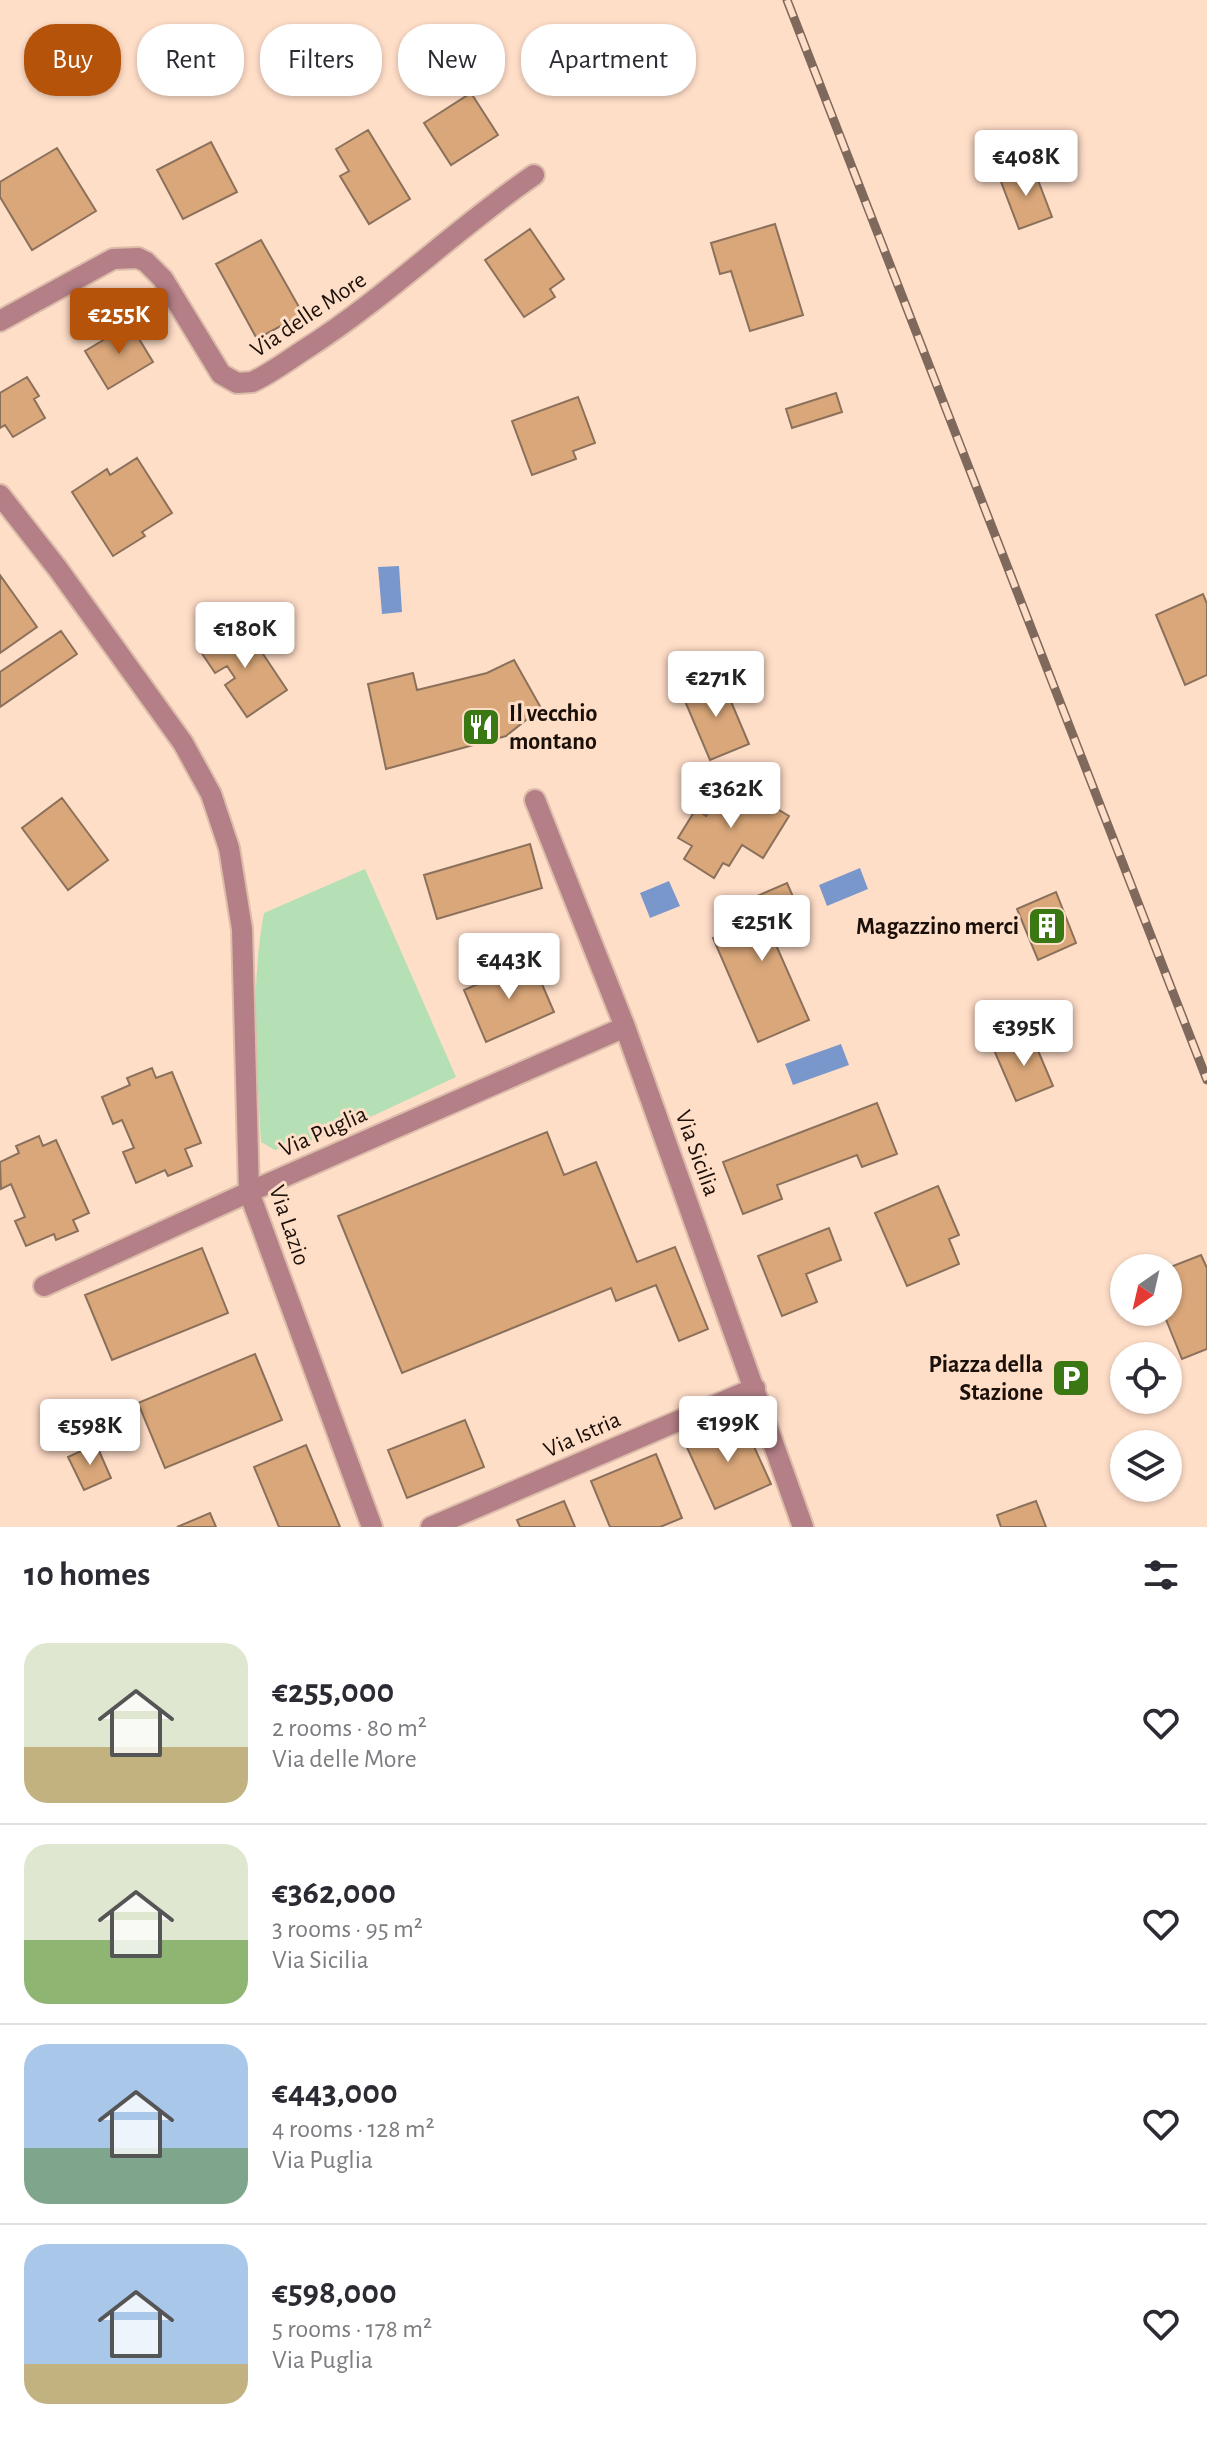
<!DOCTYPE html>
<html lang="en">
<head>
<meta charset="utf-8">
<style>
	:root { --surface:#fff; --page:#f7f7f7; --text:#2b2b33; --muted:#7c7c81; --line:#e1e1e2; --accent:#b45309 }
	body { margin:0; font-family:"Alegreya Sans",sans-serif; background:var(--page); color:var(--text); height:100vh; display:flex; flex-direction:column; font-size:30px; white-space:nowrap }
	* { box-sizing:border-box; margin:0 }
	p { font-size:26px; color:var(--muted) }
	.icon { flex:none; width:44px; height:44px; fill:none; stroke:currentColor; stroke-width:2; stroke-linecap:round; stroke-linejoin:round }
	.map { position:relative; height:1527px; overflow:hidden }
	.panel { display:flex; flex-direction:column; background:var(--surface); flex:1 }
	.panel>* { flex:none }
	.guide { position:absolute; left:24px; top:24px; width:800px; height:72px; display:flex; gap:16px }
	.needle { width:52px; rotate:214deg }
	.tools { position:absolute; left:1110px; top:1254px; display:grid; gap:16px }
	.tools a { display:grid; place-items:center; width:72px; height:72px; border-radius:50%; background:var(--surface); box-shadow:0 2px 6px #0004; font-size:40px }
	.price { position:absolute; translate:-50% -68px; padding:0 18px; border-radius:8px; background:#fff; color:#222; font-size:26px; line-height:52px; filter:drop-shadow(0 2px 4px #0008) }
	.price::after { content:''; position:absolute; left:50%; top:48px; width:24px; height:18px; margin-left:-12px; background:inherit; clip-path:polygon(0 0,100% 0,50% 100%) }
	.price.on { background:var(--accent); color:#fff }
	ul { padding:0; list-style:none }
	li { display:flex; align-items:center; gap:24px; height:200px; padding:0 24px }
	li+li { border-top:2px solid var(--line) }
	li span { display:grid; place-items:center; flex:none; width:224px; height:160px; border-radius:24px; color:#555 }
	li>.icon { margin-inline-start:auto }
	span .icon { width:96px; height:96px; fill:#fffc; stroke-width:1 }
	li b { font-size:34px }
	h2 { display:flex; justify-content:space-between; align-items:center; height:96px; padding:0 24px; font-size:34px }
	.pill { padding:0 28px; border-radius:32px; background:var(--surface); box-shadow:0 2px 6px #0004; font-size:28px; line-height:72px }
	.pill.on { background:var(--accent); color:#fff }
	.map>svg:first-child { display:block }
	.green { fill:#b5dfb5 }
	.water { fill:#7a97cc }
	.building { fill:#daa77a; stroke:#8b715b; stroke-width:2 }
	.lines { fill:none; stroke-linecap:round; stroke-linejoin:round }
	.minor-casing { stroke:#dbbda9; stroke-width:24 }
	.minor { stroke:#b47f87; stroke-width:20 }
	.rail-casing { stroke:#7e695c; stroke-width:9 }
	.rail { stroke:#ffdec8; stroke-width:6; stroke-dasharray:18; stroke-linecap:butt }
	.labels { text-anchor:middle; stroke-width:6; stroke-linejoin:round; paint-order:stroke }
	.street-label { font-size:24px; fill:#1b1009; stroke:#ffdec8 }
	.poi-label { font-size:24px; font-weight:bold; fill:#1b1009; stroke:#ffdec8; text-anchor:end }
</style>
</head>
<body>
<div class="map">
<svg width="1207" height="1527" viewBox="0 0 1207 1527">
	<rect width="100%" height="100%" fill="#ffdec8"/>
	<path class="green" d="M365 869 456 1077 334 1134 275 1150 261 1142C257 1068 250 985 264 913Z"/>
	<path class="water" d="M399 566 402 612 382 614 378 567Z
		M860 868 868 889 827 906 819 885Z
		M669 881 680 906 650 918 640 893Z
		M841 1044 849 1065 793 1085 785 1064Z"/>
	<path class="building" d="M471 93 498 135 451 165 424 123Z
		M368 130 410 199 369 224 340 176 349 171 336 149Z
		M211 142 237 192 183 219 157 170Z
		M57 148 96 211 32 250 0 197V182Z
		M1033 167 1052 217 1019 229 1000 179Z
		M775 224 803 315 750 331 731 271 720 274 711 243Z
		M530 229 564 279 550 289 555 297 524 317 485 260Z
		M261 240 303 314 257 339 216 264Z
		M130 324 153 362 108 389 85 351Z
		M27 377 39 396 34 399 45 418 13 437 5 425 0 428V393Z
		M836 393 842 412 792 428 786 409Z
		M578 397 595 443 573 451 576 459 532 475 512 421Z
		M137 458 172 513 142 532 145 536 113 556 72 492 107 469 110 475Z
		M0 575 37 627 0 653Z
		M1203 594 1207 604V675L1185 685 1156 615Z
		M243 624 287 690 247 717 225 685 235 678 227 666 215 673 201 652Z
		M61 631 77 654 0 707V672Z
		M514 660 541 708 506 736 386 769 368 684 413 673 417 690 487 673Z
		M721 678 749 744 710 760 682 694Z
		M737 785 789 816 763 858 742 845 729 866 723 863 714 878 684 859 692 846 678 838 696 809 706 816 721 792 729 797Z
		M62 798 108 860 68 890 22 828Z
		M530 844 542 888 437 919 424 875Z
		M787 883 801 915 769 929 809 1020 758 1042 713 938 733 929 725 910Z
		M1056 892 1076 943 1038 960 1017 909Z
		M532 961 554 1012 486 1042 464 990Z
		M1031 1034 1053 1086 1016 1101 994 1050Z
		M152 1068 156 1078 172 1072 201 1143 185 1149 192 1166 168 1176 165 1170 136 1183 123 1152 134 1148 122 1120 113 1124 102 1097 130 1085 127 1078Z
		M877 1103 897 1154 862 1167 857 1155 777 1185 782 1199 743 1214 723 1162Z
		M547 1132 564 1175 596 1162 637 1262 675 1247 708 1329 679 1341 656 1285 616 1301 611 1288 402 1373 338 1216Z
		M39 1136 43 1146 56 1140 89 1213 73 1220 78 1231 56 1240 54 1234 26 1246 15 1221 25 1217 11 1184 1 1189 0 1162 19 1153 16 1146Z
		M938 1186 959 1235 949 1239 959 1264 907 1286 875 1213Z
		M829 1228 841 1260 806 1274 817 1302 782 1316 758 1256Z
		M202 1248 228 1313 112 1360 85 1295Z
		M1201 1255 1207 1268V1349L1182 1359 1163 1312H1168V1268Z
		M255 1354 282 1420 165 1468 138 1403Z
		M741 1418 771 1484 715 1509 685 1443Z
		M465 1420 484 1467 407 1498 388 1450Z
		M96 1444 111 1478 84 1490 68 1457Z
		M306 1445 340 1527H279L254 1467Z
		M656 1454 682 1518 660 1527H610L591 1481Z
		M564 1501 575 1527H520L517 1520Z
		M1036 1501 1046 1527H1001L997 1515Z
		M210 1513 216 1527H177Z"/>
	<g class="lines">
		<g class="minor-casing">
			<path id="minor" d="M0 321 113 259 138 258 146 262 163 279 221 374 237 383 252 382C270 374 287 361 304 350 386 298 454 230 534 175
				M0 495 58 569 183 743 211 794 229 848 242 929 249 1192 372 1527
				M535 800 625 1027 803 1527
				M44 1286 249 1192 625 1027
				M431 1527 755 1388"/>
		</g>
		<use href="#minor" class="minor"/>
		<g class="rail-casing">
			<path id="rail" d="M787 0 1207 1080"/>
		</g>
		<use href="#rail" class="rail"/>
	</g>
	<defs>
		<g id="restaurant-square" transform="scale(2)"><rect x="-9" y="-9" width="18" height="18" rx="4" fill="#3a7814" stroke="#ffdec8"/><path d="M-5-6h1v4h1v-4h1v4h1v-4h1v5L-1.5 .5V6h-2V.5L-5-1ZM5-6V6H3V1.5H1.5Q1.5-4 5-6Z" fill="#fff"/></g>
		<g id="building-square" transform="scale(2)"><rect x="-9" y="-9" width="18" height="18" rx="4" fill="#3a7814" stroke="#ffdec8"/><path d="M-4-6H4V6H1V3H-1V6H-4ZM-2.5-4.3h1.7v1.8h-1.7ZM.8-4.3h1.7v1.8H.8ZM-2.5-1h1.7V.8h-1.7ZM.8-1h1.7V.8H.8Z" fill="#fff"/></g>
		<g id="parking-square" transform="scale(2)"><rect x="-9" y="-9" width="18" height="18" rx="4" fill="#3a7814" stroke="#ffdec8"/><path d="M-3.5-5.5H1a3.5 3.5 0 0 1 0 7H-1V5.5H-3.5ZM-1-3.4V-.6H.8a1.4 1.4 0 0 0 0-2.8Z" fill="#fff"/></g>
	</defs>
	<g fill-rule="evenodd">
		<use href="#restaurant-square" x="481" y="727"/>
		<use href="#building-square" x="1047" y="926"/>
		<use href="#parking-square" x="1071" y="1378"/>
	</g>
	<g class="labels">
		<g class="street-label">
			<text transform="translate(308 314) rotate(-34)" y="8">Via delle More</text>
			<text transform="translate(323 1131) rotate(-24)" y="8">Via Puglia</text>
			<text transform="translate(698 1153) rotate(70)" y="8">Via Sicilia</text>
			<text transform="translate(290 1225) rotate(71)" y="8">Via Lazio</text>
			<text transform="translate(582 1434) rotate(-24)" y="8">Via Istria</text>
		</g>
		<g class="poi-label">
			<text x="509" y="721" text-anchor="start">Il vecchio<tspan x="509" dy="28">montano</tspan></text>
			<text x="1019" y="934">Magazzino merci</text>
			<text x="1043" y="1372">Piazza della<tspan x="1043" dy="28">Stazione</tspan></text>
		</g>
	</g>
</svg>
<div class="tools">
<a><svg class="needle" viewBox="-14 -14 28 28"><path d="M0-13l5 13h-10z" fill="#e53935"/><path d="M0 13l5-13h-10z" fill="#7c7c81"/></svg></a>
<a><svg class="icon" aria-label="locate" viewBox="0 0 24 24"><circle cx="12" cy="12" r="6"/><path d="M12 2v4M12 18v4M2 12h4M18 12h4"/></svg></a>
<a><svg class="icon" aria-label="layers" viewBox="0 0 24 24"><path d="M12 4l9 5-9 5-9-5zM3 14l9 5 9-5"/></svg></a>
</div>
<b class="price" style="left:1026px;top:198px">€408K</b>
<b class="price on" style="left:119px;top:356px">€255K</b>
<b class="price" style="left:245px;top:670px">€180K</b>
<b class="price" style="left:716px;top:719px">€271K</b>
<b class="price" style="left:731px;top:830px">€362K</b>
<b class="price" style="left:762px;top:963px">€251K</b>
<b class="price" style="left:509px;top:1001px">€443K</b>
<b class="price" style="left:1024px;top:1068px">€395K</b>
<b class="price" style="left:728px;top:1464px">€199K</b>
<b class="price" style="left:90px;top:1467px">€598K</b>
<div class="guide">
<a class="pill on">Buy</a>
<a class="pill">Rent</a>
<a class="pill">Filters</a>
<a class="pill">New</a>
<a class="pill">Apartment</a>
</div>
</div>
<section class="panel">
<h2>10 homes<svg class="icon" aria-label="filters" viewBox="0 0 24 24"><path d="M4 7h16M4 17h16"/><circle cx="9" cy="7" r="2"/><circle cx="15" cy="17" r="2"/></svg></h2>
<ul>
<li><span style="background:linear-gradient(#dfe7d0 65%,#c2b280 0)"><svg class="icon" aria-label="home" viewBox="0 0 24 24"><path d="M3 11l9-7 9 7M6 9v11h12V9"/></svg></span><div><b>€255,000</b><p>2 rooms · 80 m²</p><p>Via delle More</p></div><svg class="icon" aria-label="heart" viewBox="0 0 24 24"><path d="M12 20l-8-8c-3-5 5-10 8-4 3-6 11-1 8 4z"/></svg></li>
<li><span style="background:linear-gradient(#dfe7d0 60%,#8fb573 0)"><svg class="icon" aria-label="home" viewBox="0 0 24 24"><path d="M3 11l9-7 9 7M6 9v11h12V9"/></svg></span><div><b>€362,000</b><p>3 rooms · 95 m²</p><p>Via Sicilia</p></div><svg class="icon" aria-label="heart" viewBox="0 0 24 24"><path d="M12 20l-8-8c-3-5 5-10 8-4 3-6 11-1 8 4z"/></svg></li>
<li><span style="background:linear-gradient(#a9c7e8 65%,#7fa58c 0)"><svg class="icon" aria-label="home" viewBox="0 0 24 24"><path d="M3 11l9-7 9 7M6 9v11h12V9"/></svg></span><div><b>€443,000</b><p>4 rooms · 128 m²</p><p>Via Puglia</p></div><svg class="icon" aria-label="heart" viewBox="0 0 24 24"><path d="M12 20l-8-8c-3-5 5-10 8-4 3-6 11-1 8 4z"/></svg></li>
<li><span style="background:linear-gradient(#a9c7e8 75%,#c2b280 0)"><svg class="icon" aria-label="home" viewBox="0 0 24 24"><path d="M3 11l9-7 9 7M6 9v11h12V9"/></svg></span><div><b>€598,000</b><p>5 rooms · 178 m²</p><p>Via Puglia</p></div><svg class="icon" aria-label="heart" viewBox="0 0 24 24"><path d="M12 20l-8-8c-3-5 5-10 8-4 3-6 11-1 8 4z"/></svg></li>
</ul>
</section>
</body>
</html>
